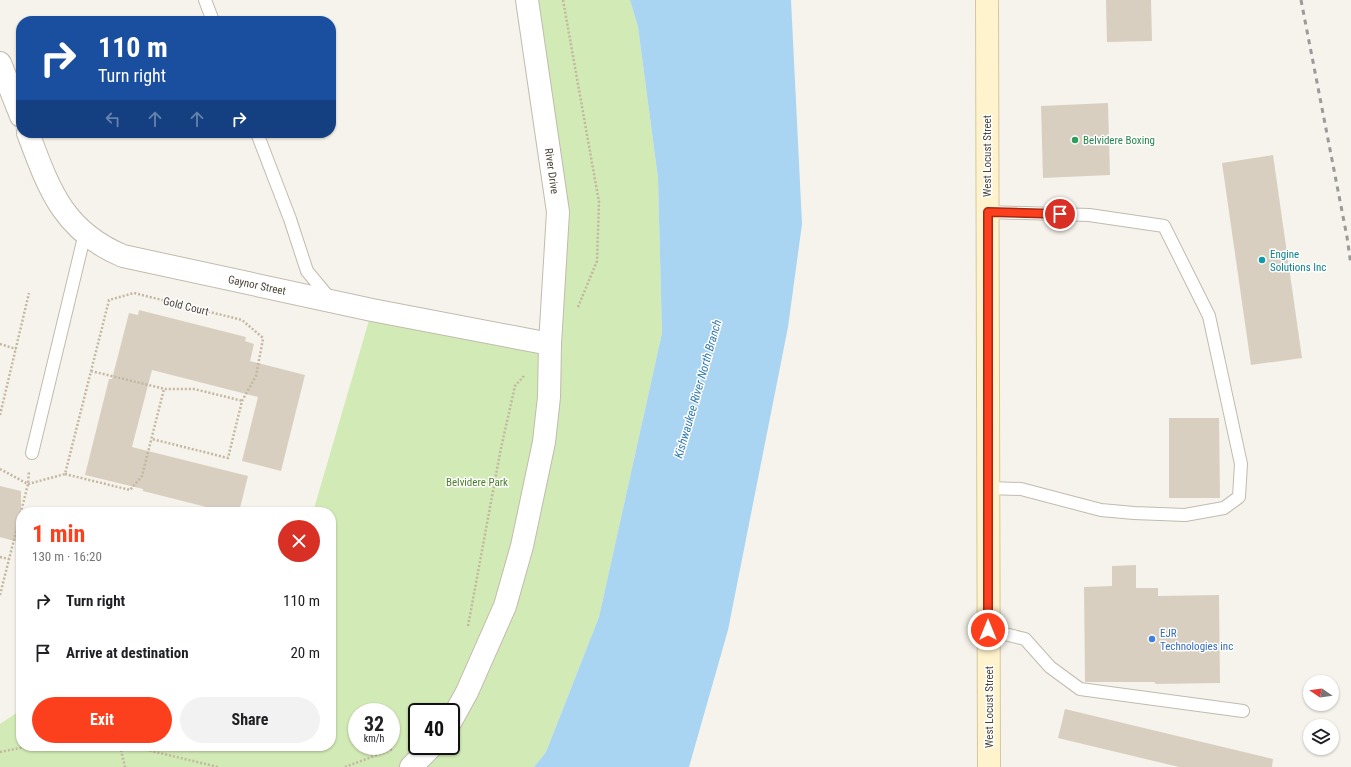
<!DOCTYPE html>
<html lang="en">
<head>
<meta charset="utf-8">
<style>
	:root { --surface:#fff; --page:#f2f2f2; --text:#202124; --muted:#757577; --accent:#fc3f1d }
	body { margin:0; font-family:"Roboto Condensed",sans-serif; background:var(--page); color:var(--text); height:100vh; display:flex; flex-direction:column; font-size:15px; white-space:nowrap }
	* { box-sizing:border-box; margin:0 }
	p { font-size:13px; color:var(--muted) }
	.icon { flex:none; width:22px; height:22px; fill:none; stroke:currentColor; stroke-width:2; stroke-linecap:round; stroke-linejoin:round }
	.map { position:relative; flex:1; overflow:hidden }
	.panel { position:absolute; left:16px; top:507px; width:320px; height:244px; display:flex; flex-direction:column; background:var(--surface); border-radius:16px; box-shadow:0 1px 3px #0004 }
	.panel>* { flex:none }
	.top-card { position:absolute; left:16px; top:16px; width:320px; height:122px; border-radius:16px; box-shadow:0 1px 3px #0004; background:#1a4fa0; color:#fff; overflow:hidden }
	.needle { width:26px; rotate:283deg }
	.controls { position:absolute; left:1303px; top:675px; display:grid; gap:8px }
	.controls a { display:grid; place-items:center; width:36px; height:36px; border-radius:50%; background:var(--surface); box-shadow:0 1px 3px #0004; font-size:20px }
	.speed { position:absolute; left:348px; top:703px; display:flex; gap:8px; font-size:20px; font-weight:700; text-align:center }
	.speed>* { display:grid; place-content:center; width:52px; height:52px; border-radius:50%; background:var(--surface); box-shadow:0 1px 3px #0004; line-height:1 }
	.speed small { font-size:10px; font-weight:400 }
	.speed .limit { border:2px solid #111; border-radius:6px; background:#fff; color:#111 }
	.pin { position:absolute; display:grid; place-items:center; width:34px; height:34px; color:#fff; margin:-17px; border:2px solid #fff; border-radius:50%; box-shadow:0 1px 4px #0007 }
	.me { position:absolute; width:44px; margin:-22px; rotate:0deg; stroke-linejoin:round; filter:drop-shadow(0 0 3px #0008) }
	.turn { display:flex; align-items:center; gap:14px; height:84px; padding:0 16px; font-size:18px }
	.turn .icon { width:52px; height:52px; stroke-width:2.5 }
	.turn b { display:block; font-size:28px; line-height:34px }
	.lanes { display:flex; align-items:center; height:38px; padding:0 16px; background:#0003; justify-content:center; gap:20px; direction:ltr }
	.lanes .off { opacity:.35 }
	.round { display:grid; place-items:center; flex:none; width:42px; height:42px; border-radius:21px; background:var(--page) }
	.head { display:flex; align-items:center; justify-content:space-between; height:68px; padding:0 16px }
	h1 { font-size:24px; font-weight:700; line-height:30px; color:var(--accent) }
	.cta { display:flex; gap:8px; margin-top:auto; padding:8px 16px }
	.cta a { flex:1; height:46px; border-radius:24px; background:var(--accent); color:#fff; font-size:16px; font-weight:700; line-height:46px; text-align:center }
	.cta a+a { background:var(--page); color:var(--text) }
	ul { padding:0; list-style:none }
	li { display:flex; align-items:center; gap:12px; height:52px; padding:0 16px }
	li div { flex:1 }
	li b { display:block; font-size:15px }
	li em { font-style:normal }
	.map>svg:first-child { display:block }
	.green { fill:#d2eab5; fill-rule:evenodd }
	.water { fill:#a9d4f2 }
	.building { fill:#d8cfc1 }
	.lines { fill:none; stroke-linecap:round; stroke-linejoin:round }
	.lane-casing { stroke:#c2bbae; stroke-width:14 }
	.street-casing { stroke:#c2bbae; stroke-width:24 }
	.secondary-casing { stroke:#d6c79b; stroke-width:24 }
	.path { stroke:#c4b79f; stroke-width:2.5; stroke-dasharray:2 2; stroke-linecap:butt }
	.lane { stroke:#fff; stroke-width:12 }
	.street { stroke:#fff; stroke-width:22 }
	.secondary { stroke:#fff3cd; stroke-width:22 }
	.rail { stroke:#9a9a9a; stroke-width:3; stroke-dasharray:5 5; stroke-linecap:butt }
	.route-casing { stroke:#a42913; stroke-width:10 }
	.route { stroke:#fc3f1d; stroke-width:7 }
	.leisure-dot { fill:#2e9e5b; stroke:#fff; stroke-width:1.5 }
	.culture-dot { fill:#0f9aa8; stroke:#fff; stroke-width:1.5 }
	.shop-dot { fill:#3f7fe0; stroke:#fff; stroke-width:1.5 }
	.labels { text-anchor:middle; stroke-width:3; stroke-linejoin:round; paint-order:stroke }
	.leisure-label { font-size:11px; fill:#27864d; stroke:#fff; text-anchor:start }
	.street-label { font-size:11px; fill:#4b4439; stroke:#fff }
	.culture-label { font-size:11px; fill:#0d838f; stroke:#fff; text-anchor:start }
	.park-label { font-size:11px; fill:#4a7f2a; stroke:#fff }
	.shop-label { font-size:11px; fill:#366cbe; stroke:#fff; text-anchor:start }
	.water-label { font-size:12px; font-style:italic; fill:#2e7ab2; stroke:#fff }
</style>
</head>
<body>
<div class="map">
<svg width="1351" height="767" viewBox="0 0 1351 767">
	<rect width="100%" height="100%" fill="#f6f3ec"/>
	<path class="green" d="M527,0H630L638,27L658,178L662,333L599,617L546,752L534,767H0V724L21,710V746H331V512H313L372,310L550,344L558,212ZM357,712H391V746H357ZM417,712H451V746H417Z"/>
	<polygon class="water" points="630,0 791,0 802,224 788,327 728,630 689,767 534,767 546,752 599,617 662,333 658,178 638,27"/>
	<g class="building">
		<polygon points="1106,0 1151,0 1152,41 1107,42"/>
		<polygon points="1108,103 1110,175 1043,178 1041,106"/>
		<polygon points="1273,155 1302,358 1251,365 1222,163"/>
		<polygon points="139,310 246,337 245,341 254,344 250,361 305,375 281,471 242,461 258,397 152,370 132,447 248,476 239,512 226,512 143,491 143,489 85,475 109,379 112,379 129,313 138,315"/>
		<polygon points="1169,418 1219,418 1220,498 1169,498"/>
		<polygon points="0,486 21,491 21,543 0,537"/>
		<polygon points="1136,565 1136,588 1158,588 1158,596 1219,595 1220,683 1156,684 1154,682 1085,682 1084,587 1112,586 1112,566"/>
		<polygon points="1065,709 1273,759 1272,767 1179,767 1058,738"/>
	</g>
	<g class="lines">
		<defs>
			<g id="lane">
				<polyline points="205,0 213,21"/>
				<polyline points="257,133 290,219 307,271 331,300"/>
				<polyline points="988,212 1089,215 1164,226 1209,316 1241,464 1239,497 1224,508 1185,515 1134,513 1101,510 1021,489 988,488"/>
				<polyline points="32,453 85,233"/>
				<polyline points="988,630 1025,639 1050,667 1080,689 1243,711"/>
			</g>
			<g id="street">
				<polyline points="0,63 21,116"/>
				<path d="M28,133C49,189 63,231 123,256L372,310L550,344"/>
				<polyline points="451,721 467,692 505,606 522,546 544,442 549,397 550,344 558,212 527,0"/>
				<polyline points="411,767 432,746"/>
			</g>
			<polyline id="secondary" points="987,0 989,767"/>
		</defs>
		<use href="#lane" class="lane-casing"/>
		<use href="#street" class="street-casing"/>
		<use href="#secondary" class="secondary-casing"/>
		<g class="path">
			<polyline points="563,0 599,202 597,261 578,307"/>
			<polyline points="0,344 16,349"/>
			<polyline points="91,371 165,389 194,389 243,401"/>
			<polyline points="0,415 29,293"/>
			<polyline points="0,469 28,484"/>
			<polyline points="65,474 130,490 142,476 164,389"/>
			<polyline points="28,484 65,474 109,300 134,293 242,320 262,337 263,339 256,376 242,401 228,458 152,439"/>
			<polyline points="0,557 9,559"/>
			<polyline points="0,595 28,484 29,471"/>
			<polyline points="468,626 501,448 515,386 524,376"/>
			<polyline points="120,746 125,767"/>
			<polyline points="122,746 139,748 218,767"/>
			<polyline points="0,752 29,746"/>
			<polyline points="345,767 393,749"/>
		</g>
		<use href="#lane" class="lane"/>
		<use href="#street" class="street"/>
		<use href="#secondary" class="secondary"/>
		<polyline class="rail" points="1301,0 1347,237 1351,265"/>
	</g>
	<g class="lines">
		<defs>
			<polyline id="route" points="988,630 988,212 1060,214"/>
		</defs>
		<use href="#route" class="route-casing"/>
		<use href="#route" class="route"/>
	</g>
	<circle class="leisure-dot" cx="1075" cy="140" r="4"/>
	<circle class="culture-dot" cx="1262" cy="260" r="4"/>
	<circle class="shop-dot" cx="1152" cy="639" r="4"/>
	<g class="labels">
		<g class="leisure-label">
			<text x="1083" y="144">Belvidere Boxing</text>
		</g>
		<g class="street-label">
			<text transform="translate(987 156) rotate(-90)" y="4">West Locust Street</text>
			<text transform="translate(552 171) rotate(82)" y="4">River Drive</text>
			<text transform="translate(257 285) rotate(12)" y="4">Gaynor Street</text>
			<text transform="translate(186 306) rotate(14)" y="4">Gold Court</text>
			<text transform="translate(989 707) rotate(-90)" y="4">West Locust Street</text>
		</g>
		<g class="culture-label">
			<text x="1270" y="258">Engine<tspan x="1270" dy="13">Solutions Inc</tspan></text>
		</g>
		<g class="park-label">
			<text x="477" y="486">Belvidere Park</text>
		</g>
		<g class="shop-label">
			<text x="1160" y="637">EJR<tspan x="1160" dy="13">Technologies inc</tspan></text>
		</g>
		<g class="water-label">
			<text transform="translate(698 389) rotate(-74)" y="4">Kishwaukee River North Branch</text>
		</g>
	</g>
</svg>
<div class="controls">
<a><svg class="needle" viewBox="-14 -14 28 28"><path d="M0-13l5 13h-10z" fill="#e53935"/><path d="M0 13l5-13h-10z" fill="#757577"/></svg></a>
<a><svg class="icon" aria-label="layers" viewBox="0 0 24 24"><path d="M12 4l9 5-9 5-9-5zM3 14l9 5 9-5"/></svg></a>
</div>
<div class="speed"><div>32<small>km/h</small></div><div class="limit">40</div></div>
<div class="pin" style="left:1060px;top:214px;background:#d93025"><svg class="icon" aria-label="arrive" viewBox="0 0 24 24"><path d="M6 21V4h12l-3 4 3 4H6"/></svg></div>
<svg class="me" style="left:988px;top:630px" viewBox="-20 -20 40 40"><circle r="17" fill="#fc3f1d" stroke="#fff" stroke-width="3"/><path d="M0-11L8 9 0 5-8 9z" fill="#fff"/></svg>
<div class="top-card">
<div class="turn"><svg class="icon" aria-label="right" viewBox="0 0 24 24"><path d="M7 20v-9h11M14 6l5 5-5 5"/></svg><div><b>110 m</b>Turn right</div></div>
<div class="lanes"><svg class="icon off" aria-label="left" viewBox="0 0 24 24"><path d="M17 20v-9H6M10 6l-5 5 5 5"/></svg><svg class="icon off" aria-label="ahead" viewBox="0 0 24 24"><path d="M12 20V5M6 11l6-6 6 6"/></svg><svg class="icon off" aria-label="ahead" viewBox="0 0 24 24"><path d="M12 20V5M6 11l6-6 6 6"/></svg><svg class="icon" aria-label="right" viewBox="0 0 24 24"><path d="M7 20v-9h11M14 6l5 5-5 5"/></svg></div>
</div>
<section class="panel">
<div class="head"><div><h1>1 min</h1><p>130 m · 16:20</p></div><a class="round" style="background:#d93025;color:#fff"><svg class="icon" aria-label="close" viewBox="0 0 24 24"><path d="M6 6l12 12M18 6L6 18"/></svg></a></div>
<ul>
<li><svg class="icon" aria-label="right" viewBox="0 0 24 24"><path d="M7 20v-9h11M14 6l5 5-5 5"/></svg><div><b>Turn right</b></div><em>110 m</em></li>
<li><svg class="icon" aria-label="arrive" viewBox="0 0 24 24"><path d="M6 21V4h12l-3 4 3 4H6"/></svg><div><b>Arrive at destination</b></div><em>20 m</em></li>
</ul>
<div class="cta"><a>Exit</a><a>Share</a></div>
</section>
</div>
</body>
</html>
